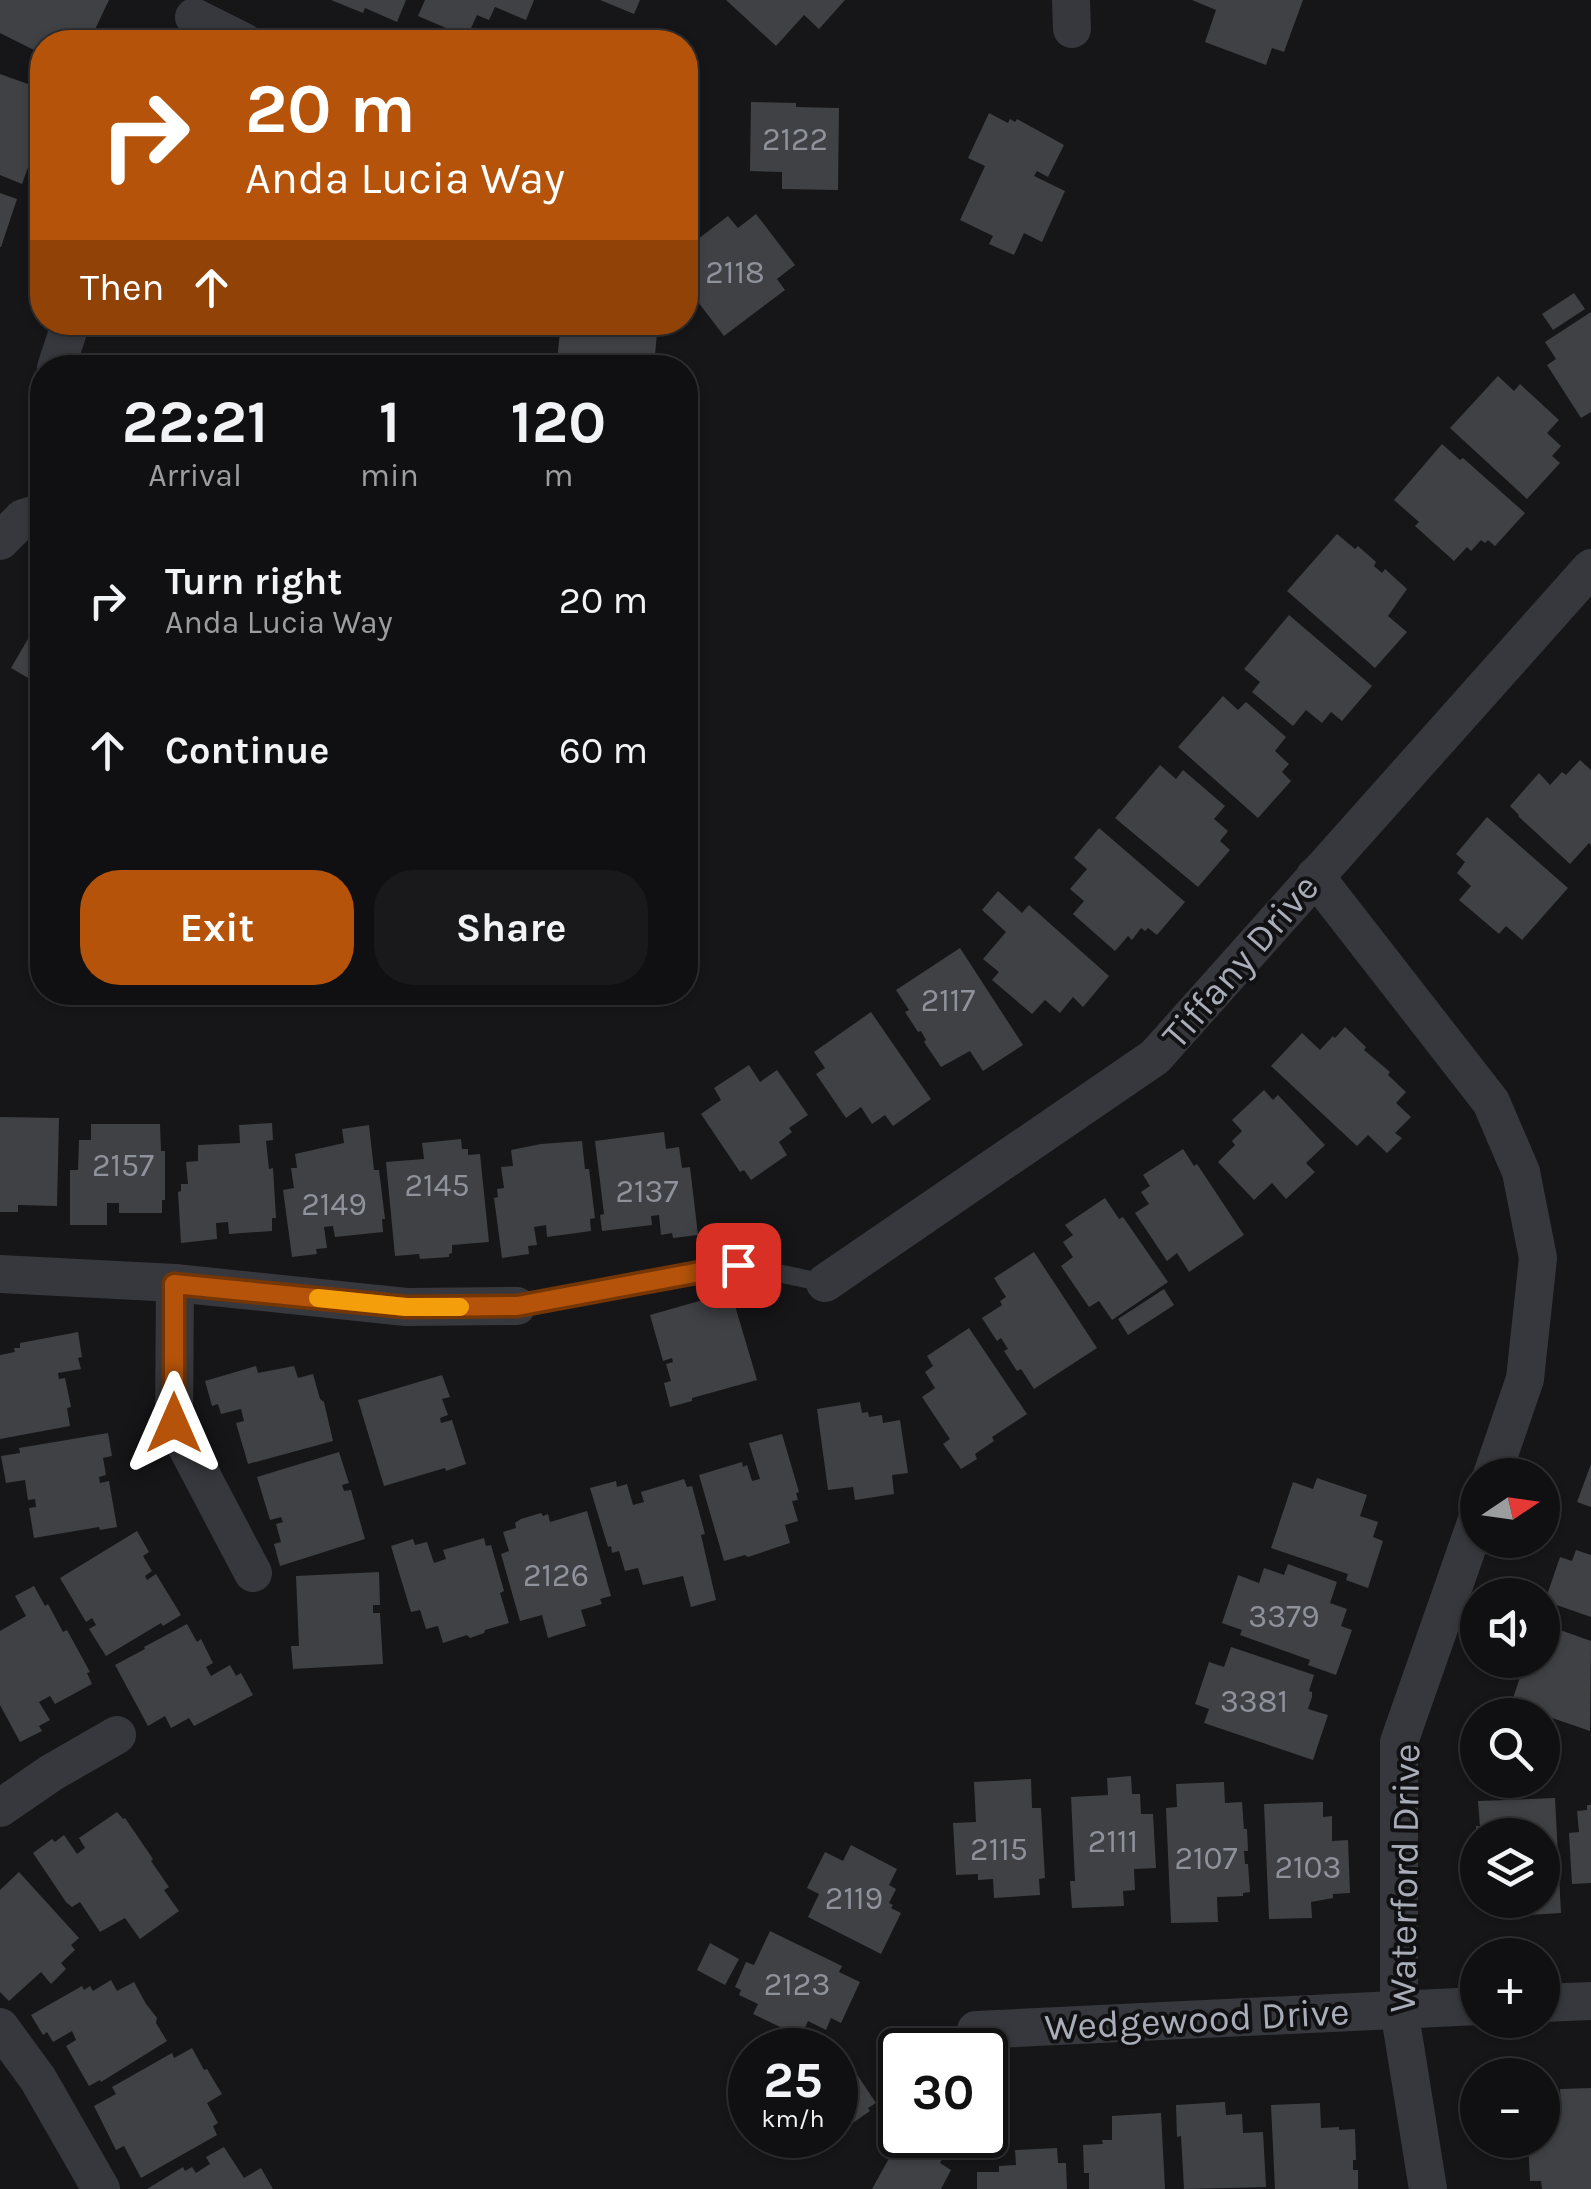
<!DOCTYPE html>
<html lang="en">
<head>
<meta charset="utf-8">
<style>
	:root { --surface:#101012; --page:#19191b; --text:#f1f3f6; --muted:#9c9d9f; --line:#303032; --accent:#b45309 }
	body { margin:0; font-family:Karla,sans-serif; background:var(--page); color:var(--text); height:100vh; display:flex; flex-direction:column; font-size:38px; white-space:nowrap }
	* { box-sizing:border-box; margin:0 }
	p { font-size:32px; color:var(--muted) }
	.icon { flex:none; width:55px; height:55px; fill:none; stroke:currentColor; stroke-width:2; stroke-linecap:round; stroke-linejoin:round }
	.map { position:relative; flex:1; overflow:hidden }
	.sheet { position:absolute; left:30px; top:355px; width:668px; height:650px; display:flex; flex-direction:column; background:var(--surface); border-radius:40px; box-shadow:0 2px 8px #0004,0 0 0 2px var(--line) }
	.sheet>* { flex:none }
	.guide { position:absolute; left:30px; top:30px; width:668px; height:305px; border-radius:40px; box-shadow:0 2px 8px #0004,0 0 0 2px var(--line); background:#b45309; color:#fff; overflow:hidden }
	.needle { width:65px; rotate:77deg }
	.fabs { position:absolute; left:1460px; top:1458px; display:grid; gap:20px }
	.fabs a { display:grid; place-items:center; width:100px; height:100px; border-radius:50%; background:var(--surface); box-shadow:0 2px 8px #0004,0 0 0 2px var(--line); font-size:50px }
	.speed { position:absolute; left:728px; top:2028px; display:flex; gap:20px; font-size:50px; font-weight:700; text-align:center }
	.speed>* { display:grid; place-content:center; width:130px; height:130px; border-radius:50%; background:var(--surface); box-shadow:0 2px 8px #0004,0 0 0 2px var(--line); line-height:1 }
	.speed small { font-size:25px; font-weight:400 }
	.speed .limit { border:5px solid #111; border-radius:15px; background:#fff; color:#111 }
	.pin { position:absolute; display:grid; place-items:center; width:85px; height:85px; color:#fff; margin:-42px; border-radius:20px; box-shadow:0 5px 15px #0006 }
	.me { position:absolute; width:110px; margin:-55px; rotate:0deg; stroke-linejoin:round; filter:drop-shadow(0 0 8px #0008) }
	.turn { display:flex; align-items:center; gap:35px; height:210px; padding:0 50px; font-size:45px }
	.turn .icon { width:130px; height:130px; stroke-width:2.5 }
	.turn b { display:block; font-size:70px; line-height:85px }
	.then { display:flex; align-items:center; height:95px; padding:0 50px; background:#0003; gap:20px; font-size:38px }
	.eta { display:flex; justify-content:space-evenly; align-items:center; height:170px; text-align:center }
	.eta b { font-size:60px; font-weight:700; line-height:70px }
	.action { display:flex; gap:20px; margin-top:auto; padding:20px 50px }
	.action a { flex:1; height:115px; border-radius:40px; background:var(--accent); color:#fff; font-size:40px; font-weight:700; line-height:115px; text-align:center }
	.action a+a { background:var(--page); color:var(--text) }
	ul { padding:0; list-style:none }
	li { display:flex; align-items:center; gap:30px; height:150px; padding:0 50px }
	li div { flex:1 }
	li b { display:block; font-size:38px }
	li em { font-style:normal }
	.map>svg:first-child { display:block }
	.building { fill:#404145 }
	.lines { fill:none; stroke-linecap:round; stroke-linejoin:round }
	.service { stroke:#37383d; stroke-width:18 }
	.minor { stroke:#37383d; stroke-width:38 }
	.route-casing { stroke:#753606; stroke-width:25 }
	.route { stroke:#b45309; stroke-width:18 }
	.slow { stroke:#f59e0b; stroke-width:18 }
	.labels { text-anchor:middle; stroke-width:8; stroke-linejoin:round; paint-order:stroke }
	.number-label { font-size:32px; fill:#8e929b }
	.street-label { font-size:38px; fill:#a8adb8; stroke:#111113 }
</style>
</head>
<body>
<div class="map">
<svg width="1591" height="2189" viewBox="0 0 1591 2189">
	<rect width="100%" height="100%" fill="#161618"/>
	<g class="building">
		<polygon points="0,0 109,0 89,42 42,42 42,54 0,33"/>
		<polygon points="331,0 406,0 397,22 365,8 363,13"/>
		<polygon points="425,0 534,0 526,20 495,7 489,20 477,15 467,37 418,16"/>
		<polygon points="600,0 640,0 634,14"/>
		<polygon points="726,0 845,0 819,29 804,15 776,46"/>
		<polygon points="1192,0 1303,0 1284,52 1272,48 1266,65 1205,42 1216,10"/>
		<polygon points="0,74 42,89 34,112 42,115 42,129 22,184 0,175"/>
		<polygon points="751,102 796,103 796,107 839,108 838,190 782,189 782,172 750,171"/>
		<polygon points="989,113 1008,123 1010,119 1015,122 1017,119 1064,145 1048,177 1037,171 1034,176 1065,191 1042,242 1024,233 1014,255 989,244 993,236 960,220 985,166 968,158"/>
		<polygon points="0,193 17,199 1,247 0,247"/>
		<polygon points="756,214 795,265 777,279 785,290 724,336 685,285 685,249 728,216 738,228"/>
		<polygon points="1574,293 1585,309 1553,330 1542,314"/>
		<polygon points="1591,312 1591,412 1581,418 1547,365 1556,359 1545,342"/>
		<polygon points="561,322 658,322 654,366 615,362 615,366 557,361"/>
		<polygon points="1498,376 1514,391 1520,384 1559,420 1547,433 1561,446 1552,456 1560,463 1527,499 1450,428"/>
		<polygon points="1442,444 1460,460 1463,458 1525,513 1495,546 1488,540 1485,543 1481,540 1471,551 1467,547 1454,561 1415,526 1419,522 1394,500"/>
		<polygon points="1337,534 1355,549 1358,546 1376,562 1374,566 1382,573 1385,569 1407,589 1388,616 1407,632 1375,668 1287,591"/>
		<polygon points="42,615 42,686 11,668"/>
		<polygon points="1289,615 1372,686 1342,721 1331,712 1322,723 1306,710 1293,726 1252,692 1260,682 1244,669"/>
		<polygon points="1223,696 1238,710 1246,702 1286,737 1275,751 1289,764 1282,772 1291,781 1258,818 1178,747"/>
		<polygon points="1580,760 1591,770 1591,845 1589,843 1570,864 1518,816 1519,815 1510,806 1539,773 1550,785 1562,772 1566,775"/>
		<polygon points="1160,765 1176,779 1183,770 1225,806 1214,819 1228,831 1220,841 1230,850 1198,887 1115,818"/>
		<polygon points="1487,817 1568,888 1522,940 1506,926 1499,934 1459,900 1471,886 1457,873 1465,862 1456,854"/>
		<polygon points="1099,828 1185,902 1157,935 1148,928 1145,931 1141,928 1132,940 1128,936 1115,951 1073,914 1084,901 1070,889 1087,869 1074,858"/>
		<polygon points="998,891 1022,913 1029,905 1109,976 1083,1007 1073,997 1060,1013 1045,1000 1032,1014 992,980 999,972 983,959 1006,932 982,910"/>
		<polygon points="960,948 1023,1045 983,1071 970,1051 941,1067 924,1042 926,1040 921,1031 918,1032 905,1012 909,1010 896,990"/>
		<polygon points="871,1012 931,1099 893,1126 885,1115 872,1124 861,1107 846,1118 816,1074 825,1068 814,1052"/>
		<polygon points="1345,1027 1366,1047 1364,1050 1390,1072 1388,1075 1406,1092 1396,1103 1411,1117 1395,1133 1402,1138 1387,1153 1368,1135 1357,1146 1271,1066 1302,1033 1320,1050 1333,1036 1335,1038"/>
		<polygon points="749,1065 760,1082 777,1070 808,1115 789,1128 792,1132 779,1142 787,1155 751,1180 744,1170 740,1172 701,1114 721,1100 714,1088"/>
		<polygon points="1264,1090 1273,1100 1278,1095 1325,1145 1306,1163 1315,1172 1286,1199 1272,1183 1254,1200 1218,1162 1235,1145 1232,1141 1242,1131 1232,1120"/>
		<polygon points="0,1117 59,1118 57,1206 18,1205 18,1212 0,1212"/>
		<polygon points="272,1123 273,1140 266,1141 269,1169 273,1168 276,1218 272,1218 272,1231 229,1234 228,1222 216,1223 217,1239 181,1243 178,1192 181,1191 181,1184 188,1184 186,1162 198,1161 198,1145 240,1143 239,1125"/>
		<polygon points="91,1124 160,1124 161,1151 165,1151 165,1200 162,1200 162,1213 119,1213 119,1203 107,1203 107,1225 70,1225 70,1170 78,1170 79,1140 91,1140"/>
		<polygon points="369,1125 374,1170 379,1170 385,1219 382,1219 383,1232 335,1237 333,1226 324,1227 327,1248 316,1249 317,1254 292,1257 283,1190 294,1188 291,1168 297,1168 295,1154 344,1143 342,1129"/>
		<polygon points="664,1132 666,1149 679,1147 682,1168 690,1167 698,1235 673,1238 672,1233 661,1235 659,1215 651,1216 652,1225 602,1231 600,1215 604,1214 595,1141"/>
		<polygon points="461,1139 462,1149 468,1149 468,1155 480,1154 489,1242 452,1245 452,1253 449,1254 449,1257 420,1259 419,1254 395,1256 386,1162 424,1159 422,1143"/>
		<polygon points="582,1141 585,1169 589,1169 595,1218 590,1219 591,1231 547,1237 546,1225 534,1227 537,1245 528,1246 529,1254 502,1258 494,1198 498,1197 497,1189 504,1188 501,1167 513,1166 511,1150 541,1144"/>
		<polygon points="1183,1149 1194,1166 1197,1164 1244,1235 1189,1272 1177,1253 1167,1261 1135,1213 1149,1204 1141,1192 1150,1186 1143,1175"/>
		<polygon points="1105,1198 1119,1219 1123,1217 1168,1282 1112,1320 1099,1301 1089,1307 1061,1266 1073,1257 1063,1242 1073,1235 1065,1225"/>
		<polygon points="1034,1252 1097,1348 1034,1389 1021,1369 1017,1371 1004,1351 1008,1349 1001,1338 997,1341 982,1318 1002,1305 1000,1301 1006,1297 994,1278"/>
		<polygon points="1164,1289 1174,1305 1128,1335 1118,1319"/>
		<polygon points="731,1292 757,1380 692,1398 692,1401 670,1407 664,1383 671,1381 666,1364 673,1362 672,1358 663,1361 650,1315"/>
		<polygon points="969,1328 1027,1414 992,1437 994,1441 975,1454 977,1459 961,1469 943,1444 950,1439 922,1397 935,1388 925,1372 933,1366 927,1356"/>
		<polygon points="78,1332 82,1357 78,1358 81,1369 58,1373 59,1379 65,1378 71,1407 67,1408 70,1426 0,1439 0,1355 15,1352 14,1348 20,1348 20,1343"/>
		<polygon points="256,1366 258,1373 294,1366 298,1378 313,1374 320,1399 324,1402 333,1441 248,1464 236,1423 244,1421 241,1409 221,1414 218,1404 212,1406 205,1381"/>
		<polygon points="442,1375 450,1397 442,1399 448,1415 440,1418 441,1423 452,1420 466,1464 446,1471 445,1468 384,1486 358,1400"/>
		<polygon points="860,1402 862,1413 868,1412 869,1417 882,1415 883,1423 900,1420 908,1473 892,1475 894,1494 855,1500 853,1487 828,1490 817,1409"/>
		<polygon points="108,1433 112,1456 103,1458 106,1475 99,1477 100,1483 109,1481 117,1527 100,1530 99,1527 34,1538 29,1508 36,1507 35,1499 28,1500 25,1480 6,1483 1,1456 20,1453 19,1448"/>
		<polygon points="782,1434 799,1492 796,1493 798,1500 792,1501 798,1521 785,1525 790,1543 748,1557 745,1555 724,1561 699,1475 742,1462 743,1467 747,1465 752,1481 760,1479 749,1443"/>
		<polygon points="339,1452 349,1483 342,1485 344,1491 351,1490 365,1539 280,1566 274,1544 281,1542 276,1524 283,1522 281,1517 270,1520 257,1477"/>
		<polygon points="1591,1464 1591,1507 1577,1502"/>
		<polygon points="1317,1478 1367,1495 1360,1516 1378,1522 1373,1537 1383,1541 1368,1588 1346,1580 1348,1574 1271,1548 1293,1482 1313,1489"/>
		<polygon points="684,1479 687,1487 692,1486 705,1534 701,1535 716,1600 691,1607 683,1576 643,1585 638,1568 625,1571 619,1551 612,1553 611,1546 608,1547 590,1488 616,1481 617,1487 627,1484 633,1505 644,1502 641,1492"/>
		<polygon points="587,1511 611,1596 600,1599 602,1604 581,1610 586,1626 548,1638 542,1615 520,1621 501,1554 509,1551 503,1532 516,1528 515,1523 521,1519 541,1513 543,1516 548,1514 550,1522"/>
		<polygon points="137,1531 149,1552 143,1556 152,1571 145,1576 147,1580 156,1574 181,1615 163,1626 161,1623 106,1656 89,1629 96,1625 92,1618 86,1622 60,1578"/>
		<polygon points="484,1538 486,1546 491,1545 504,1591 500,1593 509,1623 485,1630 484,1633 470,1638 467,1635 443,1643 438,1626 426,1629 420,1610 411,1612 391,1546 413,1539 415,1545 427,1542 434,1563 446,1559 443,1550"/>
		<polygon points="1576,1550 1591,1555 1591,1617 1545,1601 1560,1557 1572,1561"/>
		<polygon points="1288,1564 1337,1582 1330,1603 1347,1609 1341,1626 1352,1630 1336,1675 1308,1665 1310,1660 1240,1635 1242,1630 1222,1623 1238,1575 1259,1583 1264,1568 1284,1575"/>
		<polygon points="379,1572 380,1605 373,1605 373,1613 380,1613 383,1664 293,1669 291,1646 299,1646 296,1576"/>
		<polygon points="34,1586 45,1606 48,1604 63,1632 67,1630 90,1672 87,1673 92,1684 55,1704 50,1696 39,1702 50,1720 39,1726 42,1731 20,1742 0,1705 0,1631 26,1616 15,1596"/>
		<polygon points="187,1624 197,1642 201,1639 213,1663 206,1667 211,1676 230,1665 236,1676 241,1673 253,1695 194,1726 189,1718 171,1728 165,1716 148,1726 115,1665 145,1649 144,1647"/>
		<polygon points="1560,1630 1591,1641 1590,1731 1523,1708 1524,1705 1512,1701 1526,1660 1541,1664 1546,1647 1553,1650"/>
		<polygon points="1231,1647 1314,1675 1309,1691 1312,1692 1312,1697 1308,1709 1328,1715 1313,1760 1204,1723 1209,1709 1195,1704 1209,1662 1224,1667"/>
		<polygon points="1131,1776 1132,1794 1140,1794 1141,1814 1153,1814 1156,1868 1134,1869 1135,1890 1123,1891 1124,1906 1072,1908 1070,1881 1075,1881 1071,1797 1108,1795 1107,1778"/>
		<polygon points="1031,1779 1032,1808 1041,1808 1045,1878 1039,1879 1040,1895 994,1898 993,1879 978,1880 978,1874 956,1875 953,1823 976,1822 974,1782"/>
		<polygon points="1224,1782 1225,1803 1242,1802 1244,1829 1247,1829 1248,1851 1244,1851 1245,1864 1248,1864 1250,1892 1243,1893 1243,1896 1217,1897 1218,1922 1171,1923 1166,1808 1177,1807 1176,1784"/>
		<polygon points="1555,1798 1561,1913 1513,1916 1513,1900 1542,1900 1542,1835 1476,1835 1476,1826 1480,1826 1478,1801"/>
		<polygon points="1323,1802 1323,1817 1332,1816 1332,1841 1348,1840 1350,1893 1333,1894 1333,1898 1311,1902 1312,1918 1269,1919 1264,1804"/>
		<polygon points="1587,1805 1591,1805 1591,1883 1572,1884 1569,1833 1579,1832 1577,1811 1587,1810"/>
		<polygon points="117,1812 123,1819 125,1818 153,1859 151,1861 169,1887 164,1890 179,1911 140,1939 125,1918 100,1932 80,1902 72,1907 66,1902 33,1853 52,1839 55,1842 64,1835 77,1854 85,1848 79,1838"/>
		<polygon points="851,1845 897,1869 889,1885 896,1889 889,1903 893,1905 891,1908 901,1913 881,1954 808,1917 819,1894 807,1888 825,1852 843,1861"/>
		<polygon points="19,1872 79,1938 71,1945 75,1950 61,1963 66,1969 51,1984 41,1972 9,2001 0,1992 0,1890"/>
		<polygon points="770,1931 842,1966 839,1972 860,1982 841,2023 831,2018 826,2030 808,2021 801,2037 753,2014 758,2004 739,1995 741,1990 735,1987 746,1962 754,1965"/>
		<polygon points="710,1943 739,1959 725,1985 697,1970"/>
		<polygon points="111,1980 117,1991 134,1982 146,2004 157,2018 156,2023 167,2041 101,2082 100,2080 89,2086 66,2046 76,2040 72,2031 53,2042 47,2032 43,2035 31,2015 82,1986 84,1990 90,1986 93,1991"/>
		<polygon points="192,2048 204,2070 207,2069 222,2094 207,2103 218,2123 213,2126 217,2135 141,2178 124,2146 116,2150 94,2106 116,2094 112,2087 172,2053 174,2058"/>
		<polygon points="852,2067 876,2103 868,2108 870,2111 811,2152 800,2135 835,2135 835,2068 838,2073"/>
		<polygon points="1591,2088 1591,2189 1542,2189 1541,2181 1530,2181 1528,2140 1542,2140 1542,2127 1547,2126 1547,2105 1561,2105 1560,2089"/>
		<polygon points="1225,2102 1226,2115 1242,2114 1243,2133 1263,2132 1266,2187 1184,2189 1181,2136 1177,2137 1176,2105"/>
		<polygon points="1320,2103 1321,2128 1339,2127 1339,2130 1355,2129 1356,2160 1353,2160 1353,2170 1358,2170 1358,2189 1275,2189 1271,2105"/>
		<polygon points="1161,2113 1165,2189 1089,2189 1089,2173 1084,2173 1083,2145 1103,2144 1102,2140 1112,2140 1112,2116"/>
		<polygon points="898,2135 915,2135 946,2153 940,2163 951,2170 941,2189 872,2189 892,2153 889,2151"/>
		<polygon points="224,2147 244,2178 261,2168 273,2189 147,2189 183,2167 185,2171 192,2167 196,2173 210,2164 206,2157"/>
		<polygon points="1057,2148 1058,2163 1066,2163 1067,2189 977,2189 977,2172 999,2172 999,2166 1016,2165 1015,2150"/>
	</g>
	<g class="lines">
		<polyline class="service" points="517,1306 739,1265 825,1283"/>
		<g class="minor">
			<polyline points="1071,0 1072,29"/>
			<polyline points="194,17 244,42"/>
			<polyline points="56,368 71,322"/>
			<polyline points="0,541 23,518 42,512"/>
			<polyline points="1315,876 1491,1102 1521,1172 1538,1258 1525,1379 1492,1475"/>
			<polyline points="0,1274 175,1283 406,1307 517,1306"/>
			<polyline points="175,1283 174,1423 253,1573"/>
			<polyline points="825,1283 1155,1057 1591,568"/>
			<polyline points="0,1808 51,1773 117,1735"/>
			<polyline points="1542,2003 1591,2001"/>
			<polyline points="0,2027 38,2079 101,2189"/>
			<polyline points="976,2030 1478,2006"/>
			<polyline points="1428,2189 1399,2009 1399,1742 1478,1517"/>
		</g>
	</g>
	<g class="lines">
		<defs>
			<polyline id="route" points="174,1423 174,1284 406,1307 517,1306 738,1265"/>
		</defs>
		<use href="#route" class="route-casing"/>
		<use href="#route" class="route"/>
		<polyline class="slow" points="318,1298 406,1307 460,1307"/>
	</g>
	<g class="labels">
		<g class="number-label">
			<text x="795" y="150">2122</text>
			<text x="735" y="283">2118</text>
			<text x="948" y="1011">2117</text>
			<text x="123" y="1176">2157</text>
			<text x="437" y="1196">2145</text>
			<text x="647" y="1202">2137</text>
			<text x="334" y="1215">2149</text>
			<text x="556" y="1586">2126</text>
			<text x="1284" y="1627">3379</text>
			<text x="1254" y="1712">3381</text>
			<text x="1113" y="1852">2111</text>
			<text x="999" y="1860">2115</text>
			<text x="1206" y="1869">2107</text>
			<text x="1308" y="1878">2103</text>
			<text x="854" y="1909">2119</text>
			<text x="797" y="1995">2123</text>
		</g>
		<g class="street-label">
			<text transform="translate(1240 961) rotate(-49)" y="13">Tiffany Drive</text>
			<text transform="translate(1404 1878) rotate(-89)" y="13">Waterford Drive</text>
			<text transform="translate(1197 2019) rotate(-3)" y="13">Wedgewood Drive</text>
		</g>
	</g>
</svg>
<div class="fabs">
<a><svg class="needle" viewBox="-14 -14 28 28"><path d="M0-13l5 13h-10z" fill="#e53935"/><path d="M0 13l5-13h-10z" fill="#9c9d9f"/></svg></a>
<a><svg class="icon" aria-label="sound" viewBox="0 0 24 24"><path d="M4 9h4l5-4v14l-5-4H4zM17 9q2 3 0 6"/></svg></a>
<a><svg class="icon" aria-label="search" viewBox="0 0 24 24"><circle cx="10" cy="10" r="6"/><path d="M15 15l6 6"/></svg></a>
<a><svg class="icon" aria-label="layers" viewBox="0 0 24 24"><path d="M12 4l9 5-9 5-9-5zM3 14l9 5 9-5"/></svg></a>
<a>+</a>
<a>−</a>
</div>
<div class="speed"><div>25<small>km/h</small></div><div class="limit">30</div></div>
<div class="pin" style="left:738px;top:1265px;background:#d93025"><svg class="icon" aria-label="arrive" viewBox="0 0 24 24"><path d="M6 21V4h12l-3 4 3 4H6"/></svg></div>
<svg class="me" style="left:174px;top:1423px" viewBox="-20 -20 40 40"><path d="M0-17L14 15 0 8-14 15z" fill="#b45309" stroke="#fff" stroke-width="4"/></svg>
<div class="guide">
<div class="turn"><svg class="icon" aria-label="right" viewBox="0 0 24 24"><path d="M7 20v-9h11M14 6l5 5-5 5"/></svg><div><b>20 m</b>Anda Lucia Way</div></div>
<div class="then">Then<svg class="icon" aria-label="ahead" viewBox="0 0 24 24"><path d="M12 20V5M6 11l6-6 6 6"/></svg></div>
</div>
<section class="sheet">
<div class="eta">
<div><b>22:21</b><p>Arrival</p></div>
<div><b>1</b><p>min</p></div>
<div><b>120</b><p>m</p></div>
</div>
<ul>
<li><svg class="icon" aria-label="right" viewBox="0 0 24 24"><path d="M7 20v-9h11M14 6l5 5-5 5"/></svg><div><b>Turn right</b><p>Anda Lucia Way</p></div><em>20 m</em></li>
<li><svg class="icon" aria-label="ahead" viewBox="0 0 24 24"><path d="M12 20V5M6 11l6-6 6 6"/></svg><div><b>Continue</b></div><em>60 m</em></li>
</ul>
<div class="action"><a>Exit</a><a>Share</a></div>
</section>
</div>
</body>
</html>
